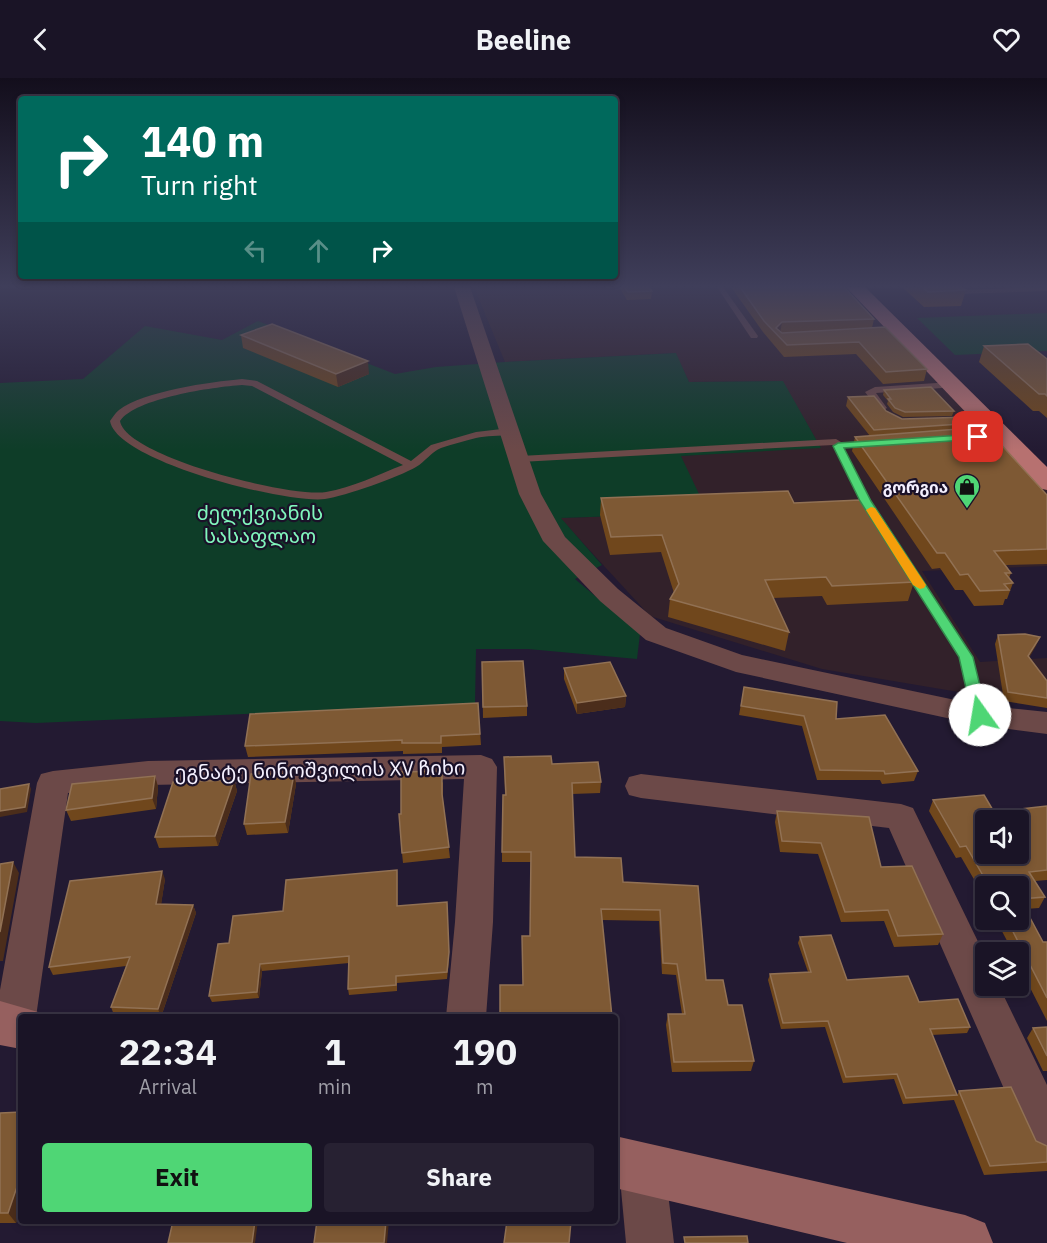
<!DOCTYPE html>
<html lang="en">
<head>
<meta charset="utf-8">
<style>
	:root { --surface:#1a1426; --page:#272132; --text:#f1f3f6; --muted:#9f9ea7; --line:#383343; --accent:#4fd675 }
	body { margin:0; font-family:"IBM Plex Sans","Noto Sans Georgian",sans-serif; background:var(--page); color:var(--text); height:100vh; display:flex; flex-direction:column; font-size:22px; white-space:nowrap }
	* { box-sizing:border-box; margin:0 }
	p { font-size:20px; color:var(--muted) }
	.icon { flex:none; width:33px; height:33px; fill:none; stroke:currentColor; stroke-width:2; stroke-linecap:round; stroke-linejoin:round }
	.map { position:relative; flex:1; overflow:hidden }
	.panel { position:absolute; left:18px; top:936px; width:600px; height:210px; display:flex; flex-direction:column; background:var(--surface); border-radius:6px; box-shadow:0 3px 9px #0003,0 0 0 2px var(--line) }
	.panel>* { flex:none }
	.top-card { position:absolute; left:18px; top:18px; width:600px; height:183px; border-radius:6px; box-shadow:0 3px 9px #0003,0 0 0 2px var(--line); background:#00695c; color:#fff; overflow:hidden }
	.fabs { position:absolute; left:975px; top:732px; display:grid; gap:12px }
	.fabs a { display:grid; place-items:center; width:54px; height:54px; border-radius:6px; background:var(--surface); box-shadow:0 3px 9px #0003,0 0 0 2px var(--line); font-size:30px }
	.pin { position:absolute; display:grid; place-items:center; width:51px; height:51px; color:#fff; margin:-26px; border-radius:12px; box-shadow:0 3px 9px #0006 }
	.me { position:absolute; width:66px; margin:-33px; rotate:347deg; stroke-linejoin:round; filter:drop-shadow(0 0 4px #0008) }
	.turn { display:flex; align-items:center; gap:21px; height:126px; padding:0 24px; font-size:27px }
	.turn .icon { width:78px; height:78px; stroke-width:2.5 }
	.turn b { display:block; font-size:42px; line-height:51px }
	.lanes { display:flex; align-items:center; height:57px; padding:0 24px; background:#0003; justify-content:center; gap:30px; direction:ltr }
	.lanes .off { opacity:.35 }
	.eta { display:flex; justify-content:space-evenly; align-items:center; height:102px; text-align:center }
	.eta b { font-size:36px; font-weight:800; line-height:42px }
	.button { display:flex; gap:12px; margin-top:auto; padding:12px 24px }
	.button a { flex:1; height:69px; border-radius:6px; background:var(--accent); color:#111; font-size:24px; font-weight:800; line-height:69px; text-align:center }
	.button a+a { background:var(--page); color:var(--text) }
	header { display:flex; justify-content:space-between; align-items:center; height:78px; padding:0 24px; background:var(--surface); font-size:27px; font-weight:800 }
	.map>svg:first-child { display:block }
	.industrial { fill:#32212a }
	.green { fill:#0e3d28 }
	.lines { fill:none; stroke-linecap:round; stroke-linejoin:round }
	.service { fill:#6c4948; fill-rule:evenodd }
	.minor { fill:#6c4948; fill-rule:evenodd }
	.secondary { fill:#96605f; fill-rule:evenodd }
	.primary { fill:#b77170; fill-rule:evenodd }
	.wall { fill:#70471c }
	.shaded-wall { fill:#4b2d1b }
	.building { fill:#7e5934; stroke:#917154; stroke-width:1.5; fill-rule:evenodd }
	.route { fill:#4fd675; stroke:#338b4c; stroke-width:1.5 }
	.slow { fill:#f59e0b }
	.labels { text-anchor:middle; stroke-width:4.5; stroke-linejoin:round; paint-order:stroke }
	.far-poi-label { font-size:16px; font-weight:bold; fill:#f4f0fe; stroke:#1a1128; text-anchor:end }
	.park-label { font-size:20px; fill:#81f7bd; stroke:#1a1128 }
	.street-label { font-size:20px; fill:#f4f0fe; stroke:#1a1128 }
</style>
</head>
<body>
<header><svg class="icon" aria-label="back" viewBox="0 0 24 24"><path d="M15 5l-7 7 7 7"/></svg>Beeline<svg class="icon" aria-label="heart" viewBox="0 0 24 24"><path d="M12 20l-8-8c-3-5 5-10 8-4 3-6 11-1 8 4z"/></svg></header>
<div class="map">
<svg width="1047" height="1165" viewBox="0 0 1047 1165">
	<rect width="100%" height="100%" fill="#231a32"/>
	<polygon class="industrial" points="474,209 850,209 1047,409 1047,488 922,493 980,584 1047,580 1047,629 822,591 650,538 560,440 707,435 680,378 820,369 782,303 689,304 675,275 505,284"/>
	<g class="green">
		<polygon points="1047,235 1047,273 955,277 917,240"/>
		<polygon points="258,243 395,296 436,289 505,284 676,275 689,304 783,303 821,370 681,378 708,435 561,440 602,487 575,501 640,556 637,581 528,571 476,571 475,626 36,645 0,643 0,305 83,301 145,248 222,262"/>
	</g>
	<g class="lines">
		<g class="service">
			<polygon points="717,209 723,209 758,258 757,260 751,260"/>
			<polygon points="947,209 954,209 958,212 1047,209 1047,213 956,216"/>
			<path d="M242,301L257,303L411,383L431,367L476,354L511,350L516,353C506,360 488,357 476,360C465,363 452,366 441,370C431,374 425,384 416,389C399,399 345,418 325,421C288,426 117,384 110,343C113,339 115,335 119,332C144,313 210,304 242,301ZM242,307L252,308L403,387C379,396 352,410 326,414C292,420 126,379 120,343C136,320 213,309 242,307Z"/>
			<polygon points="952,304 957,307 955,309 876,315 887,330 882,333 879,332 865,314 875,309"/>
			<polygon points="836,361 841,364 871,423 973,579 986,637 984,640 979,642 972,637 959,579 861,423 833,367 520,384 515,381 520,378"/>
		</g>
		<g class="minor">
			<polygon points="454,209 470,209 541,416 565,459 618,511 666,550 742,577 979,627 1047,634 1047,656 979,647 736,594 646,562 600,523 543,463 519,416"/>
			<polygon points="481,677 492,681 497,689 493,844 486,939 446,939 455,844 464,701 148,707 68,715 36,939 21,939 21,964 14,967 0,962 0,912 37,705 41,696 53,693 148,683"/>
			<polygon points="641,696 901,726 913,730 986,880 986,908 999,908 1047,1007 1047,1078 1031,1072 889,750 641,720 629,717 625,708 629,699"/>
			<polygon points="642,1067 658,1074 665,1090 674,1165 626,1165 619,1090 626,1074"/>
		</g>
		<g class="secondary">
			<polygon points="0,923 38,934 40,939 21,939 21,971 0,967"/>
			<polygon points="615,1058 965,1137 985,1145 993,1165 847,1165 615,1110"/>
		</g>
		<polygon class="primary" points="846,209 865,209 1047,389 1047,412 1038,410"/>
	</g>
	<g class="wall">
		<polygon points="619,209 649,209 652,213 651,221 627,222"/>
		<polygon points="731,209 844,209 874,241 872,250 927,291 924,303 883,306 856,276 784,279 763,254"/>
		<polygon points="902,209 961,209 966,212 961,228 924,229"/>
		<polygon points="241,257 369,296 338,309 243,270"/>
		<polygon points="984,268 1047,281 1047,340 1039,333 1033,333 979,284"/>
		<polygon points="884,312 954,333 952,338 903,339 893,334 887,326 888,323 883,317"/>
		<polygon points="848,319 886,333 902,341 974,345 973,350 1047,417 1047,486 1006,487 1011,495 1009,500 1013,505 1007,521 1005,521 1003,527 974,528 963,512 955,512 940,490 932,491 852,373 855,359 870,358 846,328"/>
		<polygon points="601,420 794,425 914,504 908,523 827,527 822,518 773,520 789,554 785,573 668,539 670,521 674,515 661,474 610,477 600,437"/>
		<polygon points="998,557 1040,559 1029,579 1047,603 1047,630 1004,623 995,566"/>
		<polygon points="482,584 527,628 527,638 483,640"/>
		<polygon points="564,590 626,618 625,629 577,636 564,601"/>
		<polygon points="744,609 836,641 918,693 914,703 882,706 880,702 817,702 802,648 739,637"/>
		<polygon points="478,625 481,667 442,669 442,675 403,676 403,673 248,679 245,668"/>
		<polygon points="504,679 552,686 601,704 600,715 572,716 575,779 623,804 698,808 706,902 728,927 754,983 751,993 672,994 666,947 668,936 682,936 676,897 662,896 659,843 602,842 523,907 530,858 531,784 502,784 502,774 505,717"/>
		<polygon points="294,696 296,706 288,755 247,757 244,746"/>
		<polygon points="155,698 158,709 156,731 71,743 66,732"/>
		<polygon points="234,702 237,713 218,768 159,770 155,759"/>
		<polygon points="443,704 443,722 450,780 403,785 402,775 401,736"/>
		<polygon points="933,722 994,734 1047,728 1047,802 1035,803 1045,819 1039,830 1025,831 1043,864 1047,864 1047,943 1018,886 1018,874 1013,874 996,842 1018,842 1018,808 986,808 986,822 961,779 956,780 929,733"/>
		<polygon points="777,733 881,789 943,856 938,867 894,869 884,843 841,844 818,776 780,774 775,744"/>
		<polygon points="397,792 398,828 449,881 447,901 397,905 397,913 349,917 348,911 349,885 262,893 259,920 212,924 209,918 229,865 283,833"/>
		<polygon points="165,801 161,826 193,827 196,835 161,939 114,937 111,929 126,888 53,897 49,889"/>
		<polygon points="800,859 847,902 919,924 970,949 967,955 932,957 957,1017 959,1013 1036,1063 1047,1068 1047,1093 984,1097 954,1022 903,1026 894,1001 843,1005 825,949 781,951 768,902 770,896 808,894 798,865"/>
		<polygon points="1047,949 1047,993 1043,993 1027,960 1033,950"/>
		<polygon points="21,1034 21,1130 16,1145 0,1145 0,1035"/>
	</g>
	<g class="shaded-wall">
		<polygon points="782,244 780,256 776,250"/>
		<polygon points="368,283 369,296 338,309 336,296"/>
		<polygon points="1040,559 1036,568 1025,587 1028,578"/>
		<polygon points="626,618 625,629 577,636 577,625"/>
		<polygon points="294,696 296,706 288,755 285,744"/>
		<polygon points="155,698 158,709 156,731 152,720"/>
		<polygon points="234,702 237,713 218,768 215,758"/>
		<polygon points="29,706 31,711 27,734 0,739 0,733"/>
		<polygon points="13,784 19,795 3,883 0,883 0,854"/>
		<polygon points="397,792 398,799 398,835 397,828"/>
		<polygon points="162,793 165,801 160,834 156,826"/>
		<polygon points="447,824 449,881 447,901"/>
		<polygon points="193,827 196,835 161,939 158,931"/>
		<polygon points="260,886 262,893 259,920 257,914"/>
		<polygon points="19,1103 21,1106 21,1130 16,1145 8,1135"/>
		<polygon points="255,1143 258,1143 255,1165 252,1165"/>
		<polygon points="386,1143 389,1143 387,1165 384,1165"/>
	</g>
	<g class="building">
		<polygon points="624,209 649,209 652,213 628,214"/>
		<polygon points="740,209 844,209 874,241 782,244 776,250 782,255 885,249 927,291 886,294 859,264 787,267 764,243"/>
		<polygon points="922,209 961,209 966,212 928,214"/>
		<polygon points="272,246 368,283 336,296 241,257"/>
		<polygon points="1028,266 1047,281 1047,318 1045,316 1039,316 984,268"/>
		<polygon points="931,309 954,333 905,334 895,330 888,321 891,321 884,312"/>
		<polygon points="874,318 886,333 902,341 968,339 974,345 874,352 848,319"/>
		<polygon points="985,349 1047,417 1047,471 994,473 1011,495 1005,495 1013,505 1004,506 1009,512 980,513 968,496 960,497 945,475 937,475 855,359"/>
		<polygon points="788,413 794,425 860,422 914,504 832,508 826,499 765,502 789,554 670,521 679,506 662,457 611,459 601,420"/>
		<polygon points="1025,556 1040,559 1028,578 1047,603 1047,620 1008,614 998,557"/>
		<polygon points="523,583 527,628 483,629 482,584"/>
		<polygon points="610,584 626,618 577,625 564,590"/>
		<polygon points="744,609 837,624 836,641 885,637 918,693 885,696 884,693 820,692 804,638 741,628"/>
		<polygon points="478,625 480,656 441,658 441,665 402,665 402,662 245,668 250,636"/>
		<polygon points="551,678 552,686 598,684 601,704 572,705 575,779 621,780 623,804 698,808 706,902 723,902 728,927 742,927 754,983 674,984 668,936 685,936 677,886 663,885 660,832 601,831 612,939 500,939 500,907 523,907 522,858 530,858 531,774 502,774 503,717 506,717 504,679"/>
		<polygon points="442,693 442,716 449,769 402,775 399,736 401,736 401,694"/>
		<polygon points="251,696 294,696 285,744 244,746"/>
		<polygon points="155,698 152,720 66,732 72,706"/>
		<polygon points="234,702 215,758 155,759 173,704"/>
		<polygon points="29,706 25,729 0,733 0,711"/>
		<path d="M984,717L994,734L1047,728V792L1029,794L1045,819L1020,821L1043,864H1047V920L1007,842H1018V808H989L966,768L960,769L933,722ZM986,742H1018V776H986Z"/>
		<polygon points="777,733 869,739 881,789 912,788 943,856 898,858 888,832 845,834 821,765 782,763"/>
		<polygon points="13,784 0,854 0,786"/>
		<polygon points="397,792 397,828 447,824 449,874 447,894 396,898 396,907 348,911 349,878 260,886 257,914 209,918 218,866 229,865 233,838 283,833 286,802"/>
		<polygon points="162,793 156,826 193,827 158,931 111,929 130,879 49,889 70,803"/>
		<polygon points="831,857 847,902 908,898 919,924 958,921 970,949 930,951 957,1017 906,1020 897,996 846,999 828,943 783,945 770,896 811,894 800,859"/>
		<polygon points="1047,949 1047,978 1033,950"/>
		<polygon points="1011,1009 1036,1063 1047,1068 1047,1084 990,1088 959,1013"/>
		<polygon points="21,1034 21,1103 19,1103 8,1135 0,1135 0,1035"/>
		<polygon points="173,1143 255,1143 252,1165 168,1165"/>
		<polygon points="317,1143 386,1143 384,1165 314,1165"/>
		<polygon points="507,1143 571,1143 569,1165 504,1165"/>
		<polygon points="747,1158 748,1165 685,1165 684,1159"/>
	</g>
	<linearGradient id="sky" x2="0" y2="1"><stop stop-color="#130e1c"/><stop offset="0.56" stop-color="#3f3e5a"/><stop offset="1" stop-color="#3f3e5a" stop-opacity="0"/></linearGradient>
	<rect width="1047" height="372" fill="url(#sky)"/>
	<polygon class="route" points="978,356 983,359 982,361 844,370 871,423 973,579 987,637 980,642 972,637 959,579 860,423 833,368 838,365"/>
	<polygon class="slow" points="871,429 875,430 926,507 924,510 920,511 913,507 866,432"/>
	<defs>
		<symbol id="shop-pin" viewBox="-11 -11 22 30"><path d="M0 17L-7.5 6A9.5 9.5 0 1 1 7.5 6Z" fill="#4fd675" stroke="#1a1128"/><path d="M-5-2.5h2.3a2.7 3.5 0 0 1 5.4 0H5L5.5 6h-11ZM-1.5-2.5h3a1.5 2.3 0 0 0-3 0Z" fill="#111"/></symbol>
	</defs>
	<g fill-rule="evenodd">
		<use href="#shop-pin" x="952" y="394" width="30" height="40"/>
	</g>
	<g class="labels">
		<g class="far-poi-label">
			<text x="948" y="415">გორგია</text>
		</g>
		<g class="park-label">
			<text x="260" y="442">ძელქვიანის<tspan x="260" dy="23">სასაფლაო</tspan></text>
		</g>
		<g class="street-label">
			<text transform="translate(320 692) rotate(-1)" y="7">ეგნატე ნინოშვილის XV ჩიხი</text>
		</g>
	</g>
</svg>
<div class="fabs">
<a><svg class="icon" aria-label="sound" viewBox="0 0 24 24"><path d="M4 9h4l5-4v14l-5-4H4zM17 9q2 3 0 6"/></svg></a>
<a><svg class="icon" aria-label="search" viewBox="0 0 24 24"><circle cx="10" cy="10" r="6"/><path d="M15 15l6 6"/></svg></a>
<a><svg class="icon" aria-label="layers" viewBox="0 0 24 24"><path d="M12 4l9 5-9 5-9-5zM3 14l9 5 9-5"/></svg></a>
</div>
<div class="pin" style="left:978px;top:359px;background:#d93025"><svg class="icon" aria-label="arrive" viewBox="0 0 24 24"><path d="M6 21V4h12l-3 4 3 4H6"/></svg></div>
<svg class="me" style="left:980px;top:637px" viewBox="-20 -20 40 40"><circle r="19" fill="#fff"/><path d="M0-13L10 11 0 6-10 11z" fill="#4fd675"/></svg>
<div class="top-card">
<div class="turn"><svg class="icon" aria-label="right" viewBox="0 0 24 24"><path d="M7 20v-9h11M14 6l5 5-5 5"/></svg><div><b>140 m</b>Turn right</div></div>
<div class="lanes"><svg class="icon off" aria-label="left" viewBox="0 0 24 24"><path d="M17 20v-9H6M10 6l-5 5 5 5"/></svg><svg class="icon off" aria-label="ahead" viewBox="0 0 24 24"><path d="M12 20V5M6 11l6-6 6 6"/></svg><svg class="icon" aria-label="right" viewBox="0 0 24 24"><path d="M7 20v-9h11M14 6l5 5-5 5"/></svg></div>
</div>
<section class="panel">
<div class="eta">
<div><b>22:34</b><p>Arrival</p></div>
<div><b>1</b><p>min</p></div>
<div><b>190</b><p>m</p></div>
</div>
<div class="button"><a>Exit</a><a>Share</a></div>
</section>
</div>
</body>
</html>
